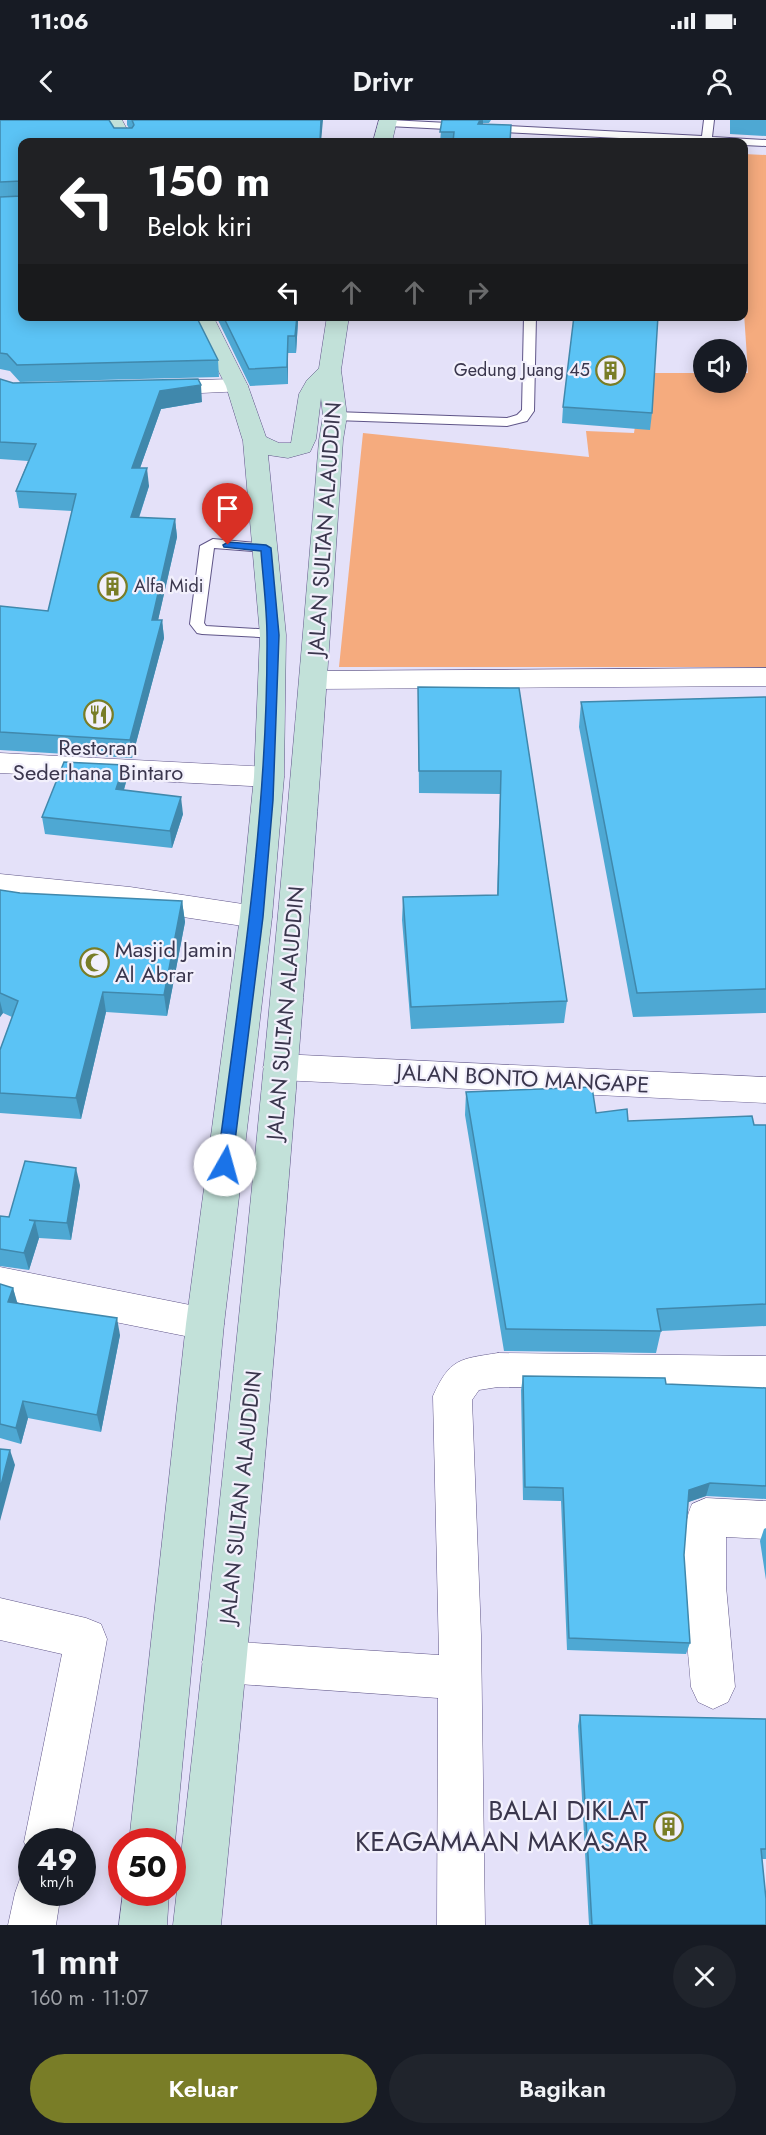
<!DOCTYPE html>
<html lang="id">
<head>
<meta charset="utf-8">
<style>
	:root { --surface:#171b24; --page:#20242c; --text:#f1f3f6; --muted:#9ea1a6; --accent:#797d27 }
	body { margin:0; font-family:Jost,sans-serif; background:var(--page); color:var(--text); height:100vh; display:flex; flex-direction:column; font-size:22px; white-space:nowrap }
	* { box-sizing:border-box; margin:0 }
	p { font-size:20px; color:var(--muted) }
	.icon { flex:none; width:33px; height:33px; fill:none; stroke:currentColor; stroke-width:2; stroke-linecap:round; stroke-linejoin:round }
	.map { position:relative; height:1805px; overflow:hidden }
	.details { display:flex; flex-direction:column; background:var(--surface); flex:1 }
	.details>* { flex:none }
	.top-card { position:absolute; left:18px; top:18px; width:730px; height:183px; border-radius:12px; box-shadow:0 3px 15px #0003; background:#202124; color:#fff; overflow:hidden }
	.fabs { position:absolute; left:693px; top:219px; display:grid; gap:12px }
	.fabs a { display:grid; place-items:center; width:54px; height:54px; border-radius:50%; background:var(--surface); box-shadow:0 3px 15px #0003; font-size:30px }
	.speed { position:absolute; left:18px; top:1708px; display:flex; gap:12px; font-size:30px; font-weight:700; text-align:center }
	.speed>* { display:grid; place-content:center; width:78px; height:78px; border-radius:50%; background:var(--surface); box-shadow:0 3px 15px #0003; line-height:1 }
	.speed small { font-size:15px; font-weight:400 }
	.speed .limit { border:9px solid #d22; background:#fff; color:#111 }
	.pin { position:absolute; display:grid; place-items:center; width:51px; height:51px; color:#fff; margin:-62px -26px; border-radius:50% 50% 50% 0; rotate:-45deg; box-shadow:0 0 6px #0007 }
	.pin .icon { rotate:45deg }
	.me { position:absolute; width:66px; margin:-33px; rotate:7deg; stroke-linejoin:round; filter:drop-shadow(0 0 4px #0008) }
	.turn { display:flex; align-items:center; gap:21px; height:126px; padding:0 30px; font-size:27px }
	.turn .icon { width:78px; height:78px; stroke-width:2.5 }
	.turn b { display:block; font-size:42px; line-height:51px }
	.lanes { display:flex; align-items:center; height:57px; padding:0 30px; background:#0003; justify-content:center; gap:30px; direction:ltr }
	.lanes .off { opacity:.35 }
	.round { display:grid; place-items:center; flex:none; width:63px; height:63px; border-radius:32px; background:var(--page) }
	.head { display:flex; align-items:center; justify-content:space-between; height:102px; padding:0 30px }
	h1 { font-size:36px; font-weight:600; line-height:45px }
	.action { display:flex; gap:12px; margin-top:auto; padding:12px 30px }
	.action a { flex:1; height:69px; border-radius:36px; background:var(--accent); color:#fff; font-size:24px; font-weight:600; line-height:69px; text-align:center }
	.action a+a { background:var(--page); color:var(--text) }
	.status { display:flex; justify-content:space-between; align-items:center; height:42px; padding:0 30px; background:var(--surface); direction:ltr }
	.status svg { height:16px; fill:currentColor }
	header { display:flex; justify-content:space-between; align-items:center; height:78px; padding:0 30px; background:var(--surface); font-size:27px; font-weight:600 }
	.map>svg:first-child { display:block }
	.green { fill:#f5ab7e }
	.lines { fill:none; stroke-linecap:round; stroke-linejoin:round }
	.service-casing { stroke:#5f5588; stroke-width:2 }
	.minor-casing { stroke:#5f5588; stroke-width:1 }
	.secondary-casing { stroke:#5f5588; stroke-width:1 }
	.service { fill:#fff; fill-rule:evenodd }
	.minor { fill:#fff; fill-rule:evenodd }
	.secondary { fill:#c2e1d9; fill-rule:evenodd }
	.wall { fill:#4ea8d3 }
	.shaded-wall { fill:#4088ac }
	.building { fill:#5bc3f5; stroke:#4088ac; stroke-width:1.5 }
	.route { fill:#1a73e8; stroke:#114b97; stroke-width:1.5 }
	.labels { text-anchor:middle; stroke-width:4.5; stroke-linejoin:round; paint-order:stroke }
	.far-poi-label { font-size:18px; fill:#3a364d; stroke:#f2f0fc; text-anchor:end }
	.street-label { font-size:22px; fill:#3a364d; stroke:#f2f0fc }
	.poi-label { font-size:22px; fill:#3a364d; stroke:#f2f0fc }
	.near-poi-label { font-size:27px; fill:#3a364d; stroke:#f2f0fc; text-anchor:end }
</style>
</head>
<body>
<div class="status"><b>11:06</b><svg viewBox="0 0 49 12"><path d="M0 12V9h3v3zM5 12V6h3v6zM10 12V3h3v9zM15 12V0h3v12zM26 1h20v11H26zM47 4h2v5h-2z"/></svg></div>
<header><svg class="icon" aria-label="back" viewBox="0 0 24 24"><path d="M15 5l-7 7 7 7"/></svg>Drivr<svg class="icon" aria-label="person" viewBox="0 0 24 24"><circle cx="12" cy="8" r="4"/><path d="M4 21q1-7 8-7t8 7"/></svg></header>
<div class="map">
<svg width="766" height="1805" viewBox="0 0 766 1805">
	<rect width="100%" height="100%" fill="#e4e1f9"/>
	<polygon class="green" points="744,34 766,35 766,547 339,547 363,313 589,337 586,311 634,313 643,253 703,253 704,262 736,262 737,253 748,253 744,193"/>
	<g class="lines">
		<defs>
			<g id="service">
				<polygon points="390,0 702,16 704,0 714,0 712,17 766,20 766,26 744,25 744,22 697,22 388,6 383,3"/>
				<polygon points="524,196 536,196 534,291 527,301 507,306 335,300 329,296 335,292 507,298 517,295 522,290"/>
				<polygon points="213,419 266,424 273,428 266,432 214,428 204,503 206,506 273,510 280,515 278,518 202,514 197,513 190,504 200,426"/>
			</g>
			<g id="minor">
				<polygon points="237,259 245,261 248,266 245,271 157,275 149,273 145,268 149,263 157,261"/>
				<polygon points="766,548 766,566 314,569 304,566 300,560 304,554 314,551"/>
				<polygon points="0,633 269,647 279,650 284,657 279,664 269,667 0,653"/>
				<polygon points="0,754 130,767 256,786 267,789 272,797 267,805 256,808 130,789 0,776"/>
				<polygon points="280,934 766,957 766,983 280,960 268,956 263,947 268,938"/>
				<polygon points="0,1147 205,1188 218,1192 224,1204 218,1216 205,1220 0,1179"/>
				<path d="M498,1233L766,1236V1270L498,1267L479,1270L472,1280L481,1515L485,1805H437L438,1578L224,1563L209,1557L202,1542L209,1527L224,1521L439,1535L433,1276C450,1238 460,1239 498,1233Z"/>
				<path d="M706,1378L766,1381V1419L726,1417V1466L735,1567L728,1582L713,1589L698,1582L691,1567C688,1522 674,1422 692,1384Z"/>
				<polygon points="0,1478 86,1498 101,1504 107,1519 70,1722 32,1722 32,1739 24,1722 62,1534 0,1520"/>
				<polygon points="32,1752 32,1773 61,1773 56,1805 8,1805 15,1773 21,1756"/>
			</g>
			<g id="secondary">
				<polygon points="104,0 122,0 134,22 116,22"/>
				<polygon points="379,0 397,0 392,22 373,22"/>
				<path d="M191,196H213L248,266L266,317L279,323H291L299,274L307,260L319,248L327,196H349L341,250L347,296L343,320C311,816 270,1311 221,1805H173C230,1311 279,816 319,320L323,296L321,278L316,319L310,332L288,338L268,335L286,515L284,657L272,797L224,1204L175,1722L172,1728V1722H129L186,1204L240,797L254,657L260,515L243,321L226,266Z"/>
				<polygon points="123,1773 169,1773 167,1805 119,1805"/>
			</g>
		</defs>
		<use href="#service" class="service-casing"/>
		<use href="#minor" class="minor-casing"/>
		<use href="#secondary" class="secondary-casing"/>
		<use href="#service" class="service"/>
		<use href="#minor" class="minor"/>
		<use href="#secondary" class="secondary"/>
	</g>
	<g class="wall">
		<polygon points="0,0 114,8 129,8 127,5 127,0 323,0 22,22 218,240 219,257 20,262 10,251 0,249"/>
		<polygon points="442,0 491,0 489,3 483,3 483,4 510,22 440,22"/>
		<polygon points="730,0 766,0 766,16 730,14"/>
		<polygon points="216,196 319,196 318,201 298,201 296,233 288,233 288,264 250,266"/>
		<polygon points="0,259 13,263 202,282 161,289 140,348 149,366 139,398 175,399 177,417 158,500 162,500 164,518 132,638 0,630 0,486 48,491 72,391 19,388 16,371 28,341 0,339"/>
		<polygon points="563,287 652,293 650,310 562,303"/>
		<polygon points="418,567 519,568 567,881 564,903 411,909 402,800 403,777 497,775 500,674 419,673"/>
		<polygon points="766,577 766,893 633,897 579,607 581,582"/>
		<polygon points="126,662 124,670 183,694 172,728 45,714 42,697"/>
		<polygon points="0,770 20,773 182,781 185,802 167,896 106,892 81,999 0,993 0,930 12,897 3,893 0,897"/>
		<polygon points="466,972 596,993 628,1001 766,1005 766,1206 661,1211 656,1233 504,1231 465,995"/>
		<polygon points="80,1065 71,1120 39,1118 29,1150 0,1146 0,1096 9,1097"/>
		<polygon points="0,1164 13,1168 17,1184 120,1215 101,1312 28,1298 21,1324 0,1318"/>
		<polygon points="523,1256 666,1264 766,1268 766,1379 706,1376 688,1382 684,1435 690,1523 686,1534 567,1530 561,1381 523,1380 521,1270"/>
		<polygon points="766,1408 766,1460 760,1421 764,1409"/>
		<polygon points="580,1595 766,1599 766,1739 762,1739 766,1805 589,1805 578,1606"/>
	</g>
	<g class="shaded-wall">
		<polygon points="321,0 323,0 321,22 320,22"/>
		<polygon points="480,0 483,0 483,13 478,4"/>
		<polygon points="297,196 298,196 298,201 296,233 295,216"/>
		<polygon points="288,216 288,264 287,247"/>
		<polygon points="201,265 202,282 161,289 134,365 132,348 160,271"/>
		<polygon points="147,348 149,366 133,415 131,397"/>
		<polygon points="175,399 177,417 154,518 152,500"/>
		<polygon points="162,500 164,518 132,638 130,620"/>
		<polygon points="124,645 126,662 119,686 116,669"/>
		<polygon points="181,677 183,694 172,728 170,711"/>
		<polygon points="182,781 185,802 167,896 164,875"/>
		<polygon points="103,872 106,892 81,999 76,978"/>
		<polygon points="0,881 3,893 0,897"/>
		<polygon points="76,1048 80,1065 71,1120 67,1103"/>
		<polygon points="35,1101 39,1118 29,1150 24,1133"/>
		<polygon points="13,1168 18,1185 8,1182"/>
		<polygon points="117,1198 120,1215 101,1312 97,1295"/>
		<polygon points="23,1281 28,1298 21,1324 16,1308"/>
		<polygon points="10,1330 15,1345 0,1401 0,1369"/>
		<polygon points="710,1363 706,1376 686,1383 689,1370"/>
	</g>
	<g class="building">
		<polygon points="0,0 109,0 114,8 132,8 134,5 132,0 321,0 320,22 22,22 22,196 196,196 218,240 17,245 7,234 0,233 0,77 21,76 21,61 0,62"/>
		<polygon points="442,0 480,0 478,4 511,5 510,22 453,22 454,12 440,12"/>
		<polygon points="223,196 297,196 295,216 288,216 287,247 249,249"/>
		<polygon points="574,196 658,196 652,293 563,287"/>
		<polygon points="0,259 13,263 198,259 201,265 160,271 132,348 147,348 131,397 175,399 152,500 162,500 130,620 0,612 0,486 48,491 76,374 16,371 36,324 0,322"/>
		<polygon points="418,567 519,568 567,881 411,887 403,777 498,775 501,651 419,651"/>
		<polygon points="766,577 766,869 637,873 581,582"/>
		<polygon points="64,642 124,645 116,669 181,677 170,711 42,697"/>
		<polygon points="0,770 20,773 182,781 164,875 103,872 76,978 0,973 0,930 18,881 0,873"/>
		<polygon points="592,967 596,993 627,989 628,1001 752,996 754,1005 766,1005 766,1184 657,1189 661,1211 506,1209 466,972"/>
		<polygon points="25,1041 76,1048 67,1103 29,1100 35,1101 24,1133 0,1129 0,1096 9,1097"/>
		<polygon points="0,1164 13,1168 8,1182 117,1198 97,1295 23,1281 16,1308 0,1304"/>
		<polygon points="523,1256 665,1258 666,1264 766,1268 766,1366 710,1363 689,1370 684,1435 690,1523 569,1518 563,1368 525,1367"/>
		<polygon points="0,1329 10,1330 0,1369"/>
		<polygon points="580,1595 766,1599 766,1729 761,1729 766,1779 766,1805 592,1805"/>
	</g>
	<path class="route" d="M228,422L266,425L271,428L279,515L273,680L263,797L232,1045L230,1049H219L217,1045C240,870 268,694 267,517C267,488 263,459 261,431L224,427L223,425Z"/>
	<defs>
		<symbol id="building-ring" viewBox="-11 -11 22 22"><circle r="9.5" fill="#f2f0fc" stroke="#797d27" stroke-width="1.5"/><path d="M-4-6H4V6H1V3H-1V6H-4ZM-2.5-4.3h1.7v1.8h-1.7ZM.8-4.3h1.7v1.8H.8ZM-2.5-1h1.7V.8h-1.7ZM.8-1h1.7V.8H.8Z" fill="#797d27"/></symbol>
		<symbol id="restaurant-ring" viewBox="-11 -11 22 22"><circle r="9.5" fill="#f2f0fc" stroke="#797d27" stroke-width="1.5"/><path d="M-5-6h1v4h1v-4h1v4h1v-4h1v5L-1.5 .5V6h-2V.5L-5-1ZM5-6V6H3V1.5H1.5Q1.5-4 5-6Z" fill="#797d27"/></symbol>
		<symbol id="mosque-ring" viewBox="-11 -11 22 22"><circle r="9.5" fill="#f2f0fc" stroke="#797d27" stroke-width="1.5"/><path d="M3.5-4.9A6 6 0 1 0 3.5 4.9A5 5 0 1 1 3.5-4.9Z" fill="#797d27"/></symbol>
	</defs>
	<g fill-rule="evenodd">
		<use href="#building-ring" x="594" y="234" width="33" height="33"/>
		<use href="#building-ring" x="96" y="450" width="33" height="33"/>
		<use href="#restaurant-ring" x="82" y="578" width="33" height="33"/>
		<use href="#mosque-ring" x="78" y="826" width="33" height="33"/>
		<use href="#building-ring" x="652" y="1690" width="33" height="33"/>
	</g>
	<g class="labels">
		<g class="far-poi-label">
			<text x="590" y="256">Gedung Juang 45</text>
			<text x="134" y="472" text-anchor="start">Alfa Midi</text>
		</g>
		<g class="street-label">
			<text transform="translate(324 409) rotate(-86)" y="8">JALAN SULTAN ALAUDDIN</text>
			<text transform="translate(285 893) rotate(-85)" y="8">JALAN SULTAN ALAUDDIN</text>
			<text transform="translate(523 958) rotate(3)" y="8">JALAN BONTO MANGAPE</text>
			<text transform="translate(240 1377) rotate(-84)" y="8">JALAN SULTAN ALAUDDIN</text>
		</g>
		<g class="poi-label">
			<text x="98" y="635">Restoran<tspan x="98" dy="25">Sederhana Bintaro</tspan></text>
			<text x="115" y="837" text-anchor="start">Masjid Jamin<tspan x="115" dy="25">Al Abrar</tspan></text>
		</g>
		<g class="near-poi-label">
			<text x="648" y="1700">BALAI DIKLAT<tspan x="648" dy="31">KEAGAMAAN MAKASAR</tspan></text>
		</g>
	</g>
</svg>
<div class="fabs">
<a><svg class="icon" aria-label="sound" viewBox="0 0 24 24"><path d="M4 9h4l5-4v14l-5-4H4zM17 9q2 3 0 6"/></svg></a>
</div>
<div class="speed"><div>49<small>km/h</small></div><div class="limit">50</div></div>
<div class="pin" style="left:228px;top:425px;background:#d93025"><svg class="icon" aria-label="arrive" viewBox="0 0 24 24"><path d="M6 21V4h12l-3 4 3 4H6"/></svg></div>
<svg class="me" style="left:225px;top:1045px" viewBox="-20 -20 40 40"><circle r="19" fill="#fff"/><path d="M0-13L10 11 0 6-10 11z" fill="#1a73e8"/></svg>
<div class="top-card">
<div class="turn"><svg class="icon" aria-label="left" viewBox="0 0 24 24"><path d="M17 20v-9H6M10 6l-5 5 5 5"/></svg><div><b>150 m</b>Belok kiri</div></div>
<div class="lanes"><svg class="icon" aria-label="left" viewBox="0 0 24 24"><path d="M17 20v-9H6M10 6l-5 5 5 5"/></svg><svg class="icon off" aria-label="ahead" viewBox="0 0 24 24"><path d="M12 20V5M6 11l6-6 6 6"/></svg><svg class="icon off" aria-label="ahead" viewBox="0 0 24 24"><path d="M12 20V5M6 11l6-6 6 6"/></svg><svg class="icon off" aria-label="right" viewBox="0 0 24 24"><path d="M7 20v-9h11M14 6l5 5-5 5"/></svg></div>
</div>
</div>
<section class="details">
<div class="head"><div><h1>1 mnt</h1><p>160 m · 11:07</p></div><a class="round"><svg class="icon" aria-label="close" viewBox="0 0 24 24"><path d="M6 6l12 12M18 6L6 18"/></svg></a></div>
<div class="action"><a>Keluar</a><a>Bagikan</a></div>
</section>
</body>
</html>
